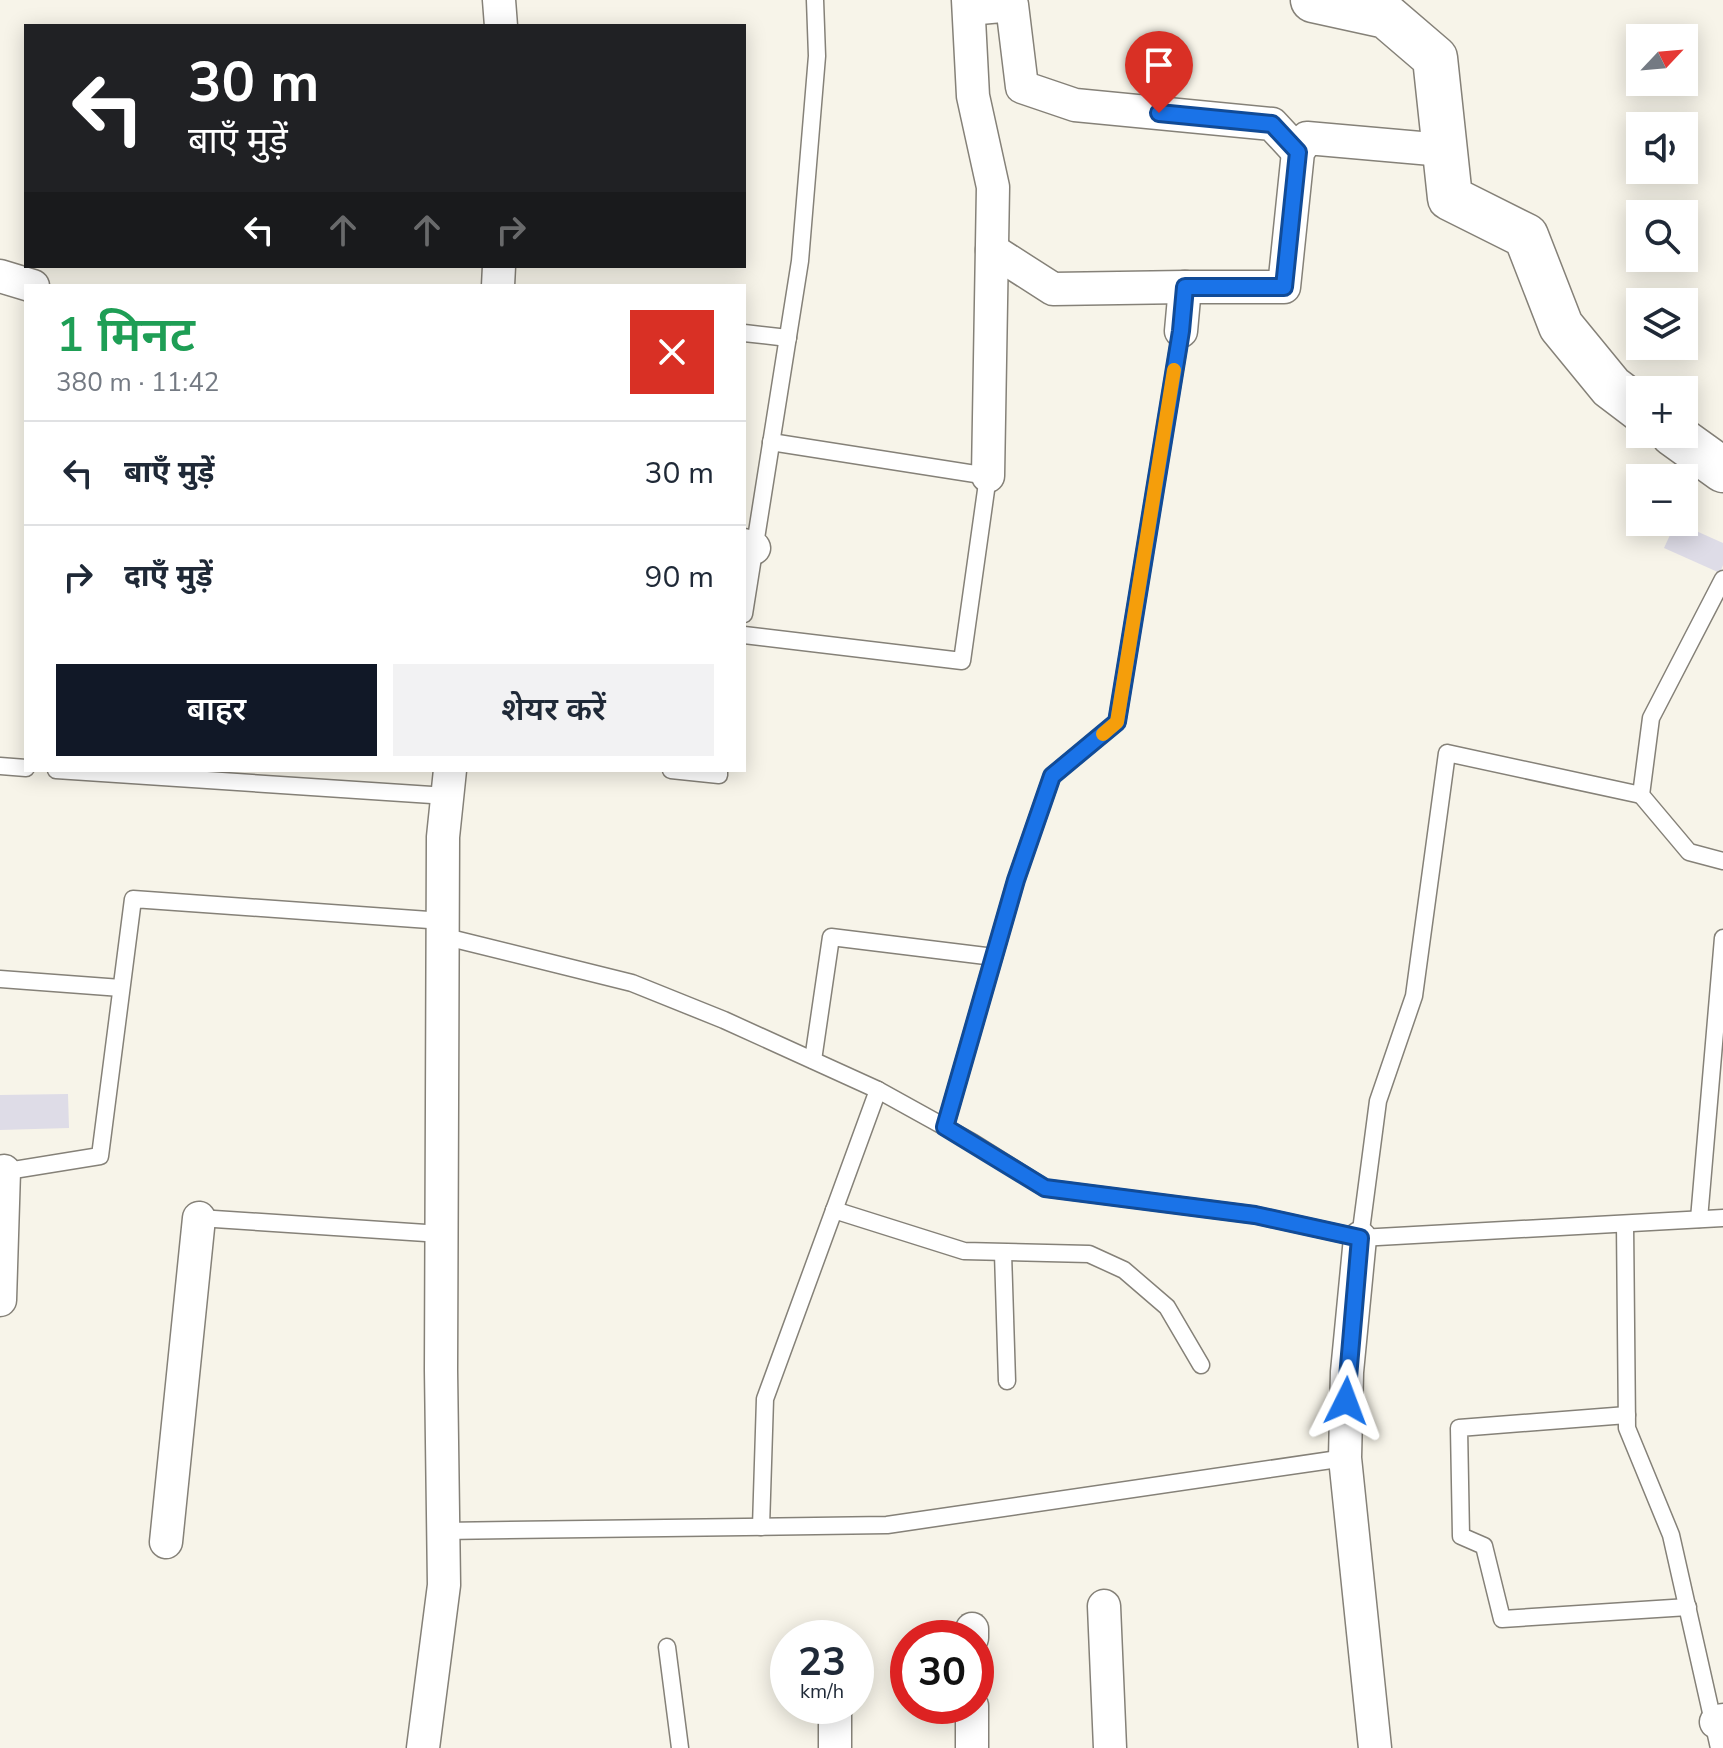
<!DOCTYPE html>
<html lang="hi">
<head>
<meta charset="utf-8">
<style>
	:root { --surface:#fff; --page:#f2f2f3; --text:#1f2937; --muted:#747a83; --line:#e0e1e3; --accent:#111827 }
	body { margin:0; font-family:"Nunito Sans","Noto Sans Devanagari",sans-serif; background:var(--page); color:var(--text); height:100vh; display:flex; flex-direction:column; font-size:30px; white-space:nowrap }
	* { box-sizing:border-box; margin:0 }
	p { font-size:26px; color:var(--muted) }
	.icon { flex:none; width:44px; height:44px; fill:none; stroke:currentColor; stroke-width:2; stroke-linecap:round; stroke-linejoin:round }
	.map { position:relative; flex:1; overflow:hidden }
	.drawer { position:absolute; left:24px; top:284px; width:722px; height:488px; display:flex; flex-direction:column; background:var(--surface); border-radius:0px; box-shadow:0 4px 20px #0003 }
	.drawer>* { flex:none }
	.guide { position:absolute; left:24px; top:24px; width:722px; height:244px; border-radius:0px; box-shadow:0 4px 20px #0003; background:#202124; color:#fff; overflow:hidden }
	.needle { width:52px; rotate:64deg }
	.buttons { position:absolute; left:1626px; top:24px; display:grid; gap:16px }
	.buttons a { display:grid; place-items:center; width:72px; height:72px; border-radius:0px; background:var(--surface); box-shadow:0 4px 20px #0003; font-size:40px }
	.speed { position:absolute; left:770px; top:1620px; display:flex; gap:16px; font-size:40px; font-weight:700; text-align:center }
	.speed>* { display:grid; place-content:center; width:104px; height:104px; border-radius:50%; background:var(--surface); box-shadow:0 4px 20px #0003; line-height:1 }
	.speed small { font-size:20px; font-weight:400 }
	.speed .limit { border:12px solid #d22; background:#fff; color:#111 }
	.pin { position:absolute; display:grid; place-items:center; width:68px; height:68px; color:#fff; margin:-82px -34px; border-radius:50% 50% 50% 0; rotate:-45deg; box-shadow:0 0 8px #0007 }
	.pin .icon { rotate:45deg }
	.me { position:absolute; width:88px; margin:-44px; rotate:3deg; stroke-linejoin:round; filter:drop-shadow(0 0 6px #0008) }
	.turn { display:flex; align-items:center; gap:28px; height:168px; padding:0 32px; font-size:36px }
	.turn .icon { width:104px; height:104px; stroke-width:2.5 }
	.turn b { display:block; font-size:56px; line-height:68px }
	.lanes { display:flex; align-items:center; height:76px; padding:0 32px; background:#0003; justify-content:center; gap:40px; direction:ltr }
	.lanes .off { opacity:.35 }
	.round { display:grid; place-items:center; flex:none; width:84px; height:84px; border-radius:0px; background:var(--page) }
	.head { display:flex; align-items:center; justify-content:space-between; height:136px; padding:0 32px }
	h1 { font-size:48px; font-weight:600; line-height:60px; color:#1e9e55 }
	.button { display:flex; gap:16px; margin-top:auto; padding:16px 32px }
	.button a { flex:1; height:92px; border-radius:0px; background:var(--accent); color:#fff; font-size:32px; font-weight:600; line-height:92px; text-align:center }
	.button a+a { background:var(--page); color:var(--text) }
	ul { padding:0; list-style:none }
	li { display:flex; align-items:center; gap:24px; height:104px; padding:0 32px; border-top:2px solid var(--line) }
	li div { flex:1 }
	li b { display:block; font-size:30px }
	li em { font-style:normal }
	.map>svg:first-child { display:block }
	.building { fill:#dedce7 }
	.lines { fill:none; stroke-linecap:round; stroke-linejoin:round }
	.lane-casing { stroke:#858178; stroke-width:19 }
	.street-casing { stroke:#858178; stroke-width:35 }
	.secondary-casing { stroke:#858178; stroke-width:47 }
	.lane { stroke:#fff; stroke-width:16 }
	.street { stroke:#fff; stroke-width:32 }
	.secondary { stroke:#fff; stroke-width:44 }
	.route-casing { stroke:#114b97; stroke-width:20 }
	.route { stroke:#1a73e8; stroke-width:14 }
	.slow { stroke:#f59e0b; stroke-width:14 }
</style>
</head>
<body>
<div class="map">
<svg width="1723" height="1748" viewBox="0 0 1723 1748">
	<rect width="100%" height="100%" fill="#f7f4e9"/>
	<g class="building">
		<polygon points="1676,522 1723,543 1723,565 1720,573 1664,548"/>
		<polygon points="68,1094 69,1128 0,1130 0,1095"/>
	</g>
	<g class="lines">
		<defs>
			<g id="lane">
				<polyline points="744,333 788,338"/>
				<polyline points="1723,579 1651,718 1641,795 1689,852 1723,861"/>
				<polyline points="744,614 800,261 817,56 815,0"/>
				<polyline points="744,635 962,661 988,476 771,442"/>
				<polyline points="0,766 26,768"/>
				<polyline points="56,770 447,796"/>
				<polyline points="671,770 719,775 719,770"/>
				<polyline points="442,936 632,983 724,1020 878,1090 972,1142 1045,1188 1255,1215 1360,1238 1723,1218"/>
				<polyline points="0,979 121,988"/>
				<polyline points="813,1060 831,937 994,957"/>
				<polyline points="945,1127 1016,880 1052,776 1117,722 1181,331"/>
				<polyline points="1,1172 100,1156 133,899 443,921"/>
				<polyline points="834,1210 964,1251 1089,1254 1124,1270 1167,1307 1201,1365"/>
				<polyline points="199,1218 441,1234"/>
				<polyline points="1699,1219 1723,938"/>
				<polyline points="1625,1224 1627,1428 1671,1535 1719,1748"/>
				<polyline points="1360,1238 1378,1101 1414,996 1447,753 1641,795"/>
				<polyline points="1003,1253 1007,1381"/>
				<polyline points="1627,1415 1459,1428 1461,1536 1484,1546 1502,1619 1688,1607"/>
				<polyline points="761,1527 765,1399 878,1090"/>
				<polyline points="443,1531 887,1525 1345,1458"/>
				<polyline points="667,1647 680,1748"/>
			</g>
			<g id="street">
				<polyline points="499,0 501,26"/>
				<polyline points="968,0 973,96 993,187 988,476"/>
				<polyline points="969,9 1012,5 1022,87 1075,105 1272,124 1298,152"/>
				<polyline points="992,250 1053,289 1185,287"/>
				<polyline points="0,276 33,286"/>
				<polyline points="498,286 499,266"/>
				<polyline points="1181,331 1185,287 1284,287 1298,152 1307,138 1443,150"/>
				<polyline points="744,545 754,548"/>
				<polyline points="1360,1238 1347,1372 1345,1458 1375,1748"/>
				<polyline points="0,1300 4,1171"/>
				<polyline points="166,1542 199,1218"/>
				<polyline points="1104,1606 1110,1748"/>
				<polyline points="972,1638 972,1629"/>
				<polyline points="835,1706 835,1748"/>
				<polyline points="1716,1722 1723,1720"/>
				<polyline points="423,1748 444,1585 441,1370 443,837 450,770"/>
				<polyline points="972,1748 972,1706"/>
			</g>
			<g id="secondary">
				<polyline points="1313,0 1386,16 1435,58 1450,198 1526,236 1561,326 1611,387 1640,409"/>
				<polyline points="1673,434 1723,470"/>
			</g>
		</defs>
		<use href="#lane" class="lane-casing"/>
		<use href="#street" class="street-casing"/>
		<use href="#secondary" class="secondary-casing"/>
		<use href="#lane" class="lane"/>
		<use href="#street" class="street"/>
		<use href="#secondary" class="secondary"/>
	</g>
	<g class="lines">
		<defs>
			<polyline id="route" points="1159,113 1272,124 1298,152 1284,287 1185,287 1181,331 1117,722 1052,776 1016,880 945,1127 1045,1188 1255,1215 1360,1238 1346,1401"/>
		</defs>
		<use href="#route" class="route-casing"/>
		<use href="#route" class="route"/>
		<polyline class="slow" points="1103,734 1117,722 1174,370"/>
	</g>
</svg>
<div class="buttons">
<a><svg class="needle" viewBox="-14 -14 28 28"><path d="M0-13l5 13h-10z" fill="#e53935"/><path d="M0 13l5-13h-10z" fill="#747a83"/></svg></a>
<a><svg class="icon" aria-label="sound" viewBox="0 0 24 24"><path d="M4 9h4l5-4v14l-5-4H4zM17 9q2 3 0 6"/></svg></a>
<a><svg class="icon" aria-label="search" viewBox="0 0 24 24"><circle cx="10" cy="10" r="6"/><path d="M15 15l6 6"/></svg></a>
<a><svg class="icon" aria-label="layers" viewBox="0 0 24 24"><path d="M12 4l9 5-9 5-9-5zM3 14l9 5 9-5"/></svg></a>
<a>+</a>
<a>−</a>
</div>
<div class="speed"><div>23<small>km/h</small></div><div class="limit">30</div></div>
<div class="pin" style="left:1159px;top:113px;background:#d93025"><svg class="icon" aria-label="arrive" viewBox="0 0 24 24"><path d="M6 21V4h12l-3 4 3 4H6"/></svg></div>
<svg class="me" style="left:1346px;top:1401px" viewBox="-20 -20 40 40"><path d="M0-17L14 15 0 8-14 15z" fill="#1a73e8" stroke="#fff" stroke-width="4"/></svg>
<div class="guide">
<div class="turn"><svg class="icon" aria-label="left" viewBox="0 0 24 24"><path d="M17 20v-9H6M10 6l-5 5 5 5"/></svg><div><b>30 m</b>बाएँ मुड़ें</div></div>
<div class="lanes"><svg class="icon" aria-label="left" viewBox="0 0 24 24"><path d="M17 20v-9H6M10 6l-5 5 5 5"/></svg><svg class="icon off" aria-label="ahead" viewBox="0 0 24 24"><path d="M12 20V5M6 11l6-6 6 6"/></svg><svg class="icon off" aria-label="ahead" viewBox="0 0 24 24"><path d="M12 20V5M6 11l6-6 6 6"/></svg><svg class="icon off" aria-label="right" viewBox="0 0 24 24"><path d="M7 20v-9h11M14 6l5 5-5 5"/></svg></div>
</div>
<section class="drawer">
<div class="head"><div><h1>1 मिनट</h1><p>380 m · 11:42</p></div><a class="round" style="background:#d93025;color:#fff"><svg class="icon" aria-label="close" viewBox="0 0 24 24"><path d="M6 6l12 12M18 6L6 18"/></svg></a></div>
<ul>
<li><svg class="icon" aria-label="left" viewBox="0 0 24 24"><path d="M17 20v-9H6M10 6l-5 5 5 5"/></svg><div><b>बाएँ मुड़ें</b></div><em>30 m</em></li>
<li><svg class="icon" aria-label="right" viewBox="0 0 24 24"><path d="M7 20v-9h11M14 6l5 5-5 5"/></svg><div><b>दाएँ मुड़ें</b></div><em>90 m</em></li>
</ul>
<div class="button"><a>बाहर</a><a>शेयर करें</a></div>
</section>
</div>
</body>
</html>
